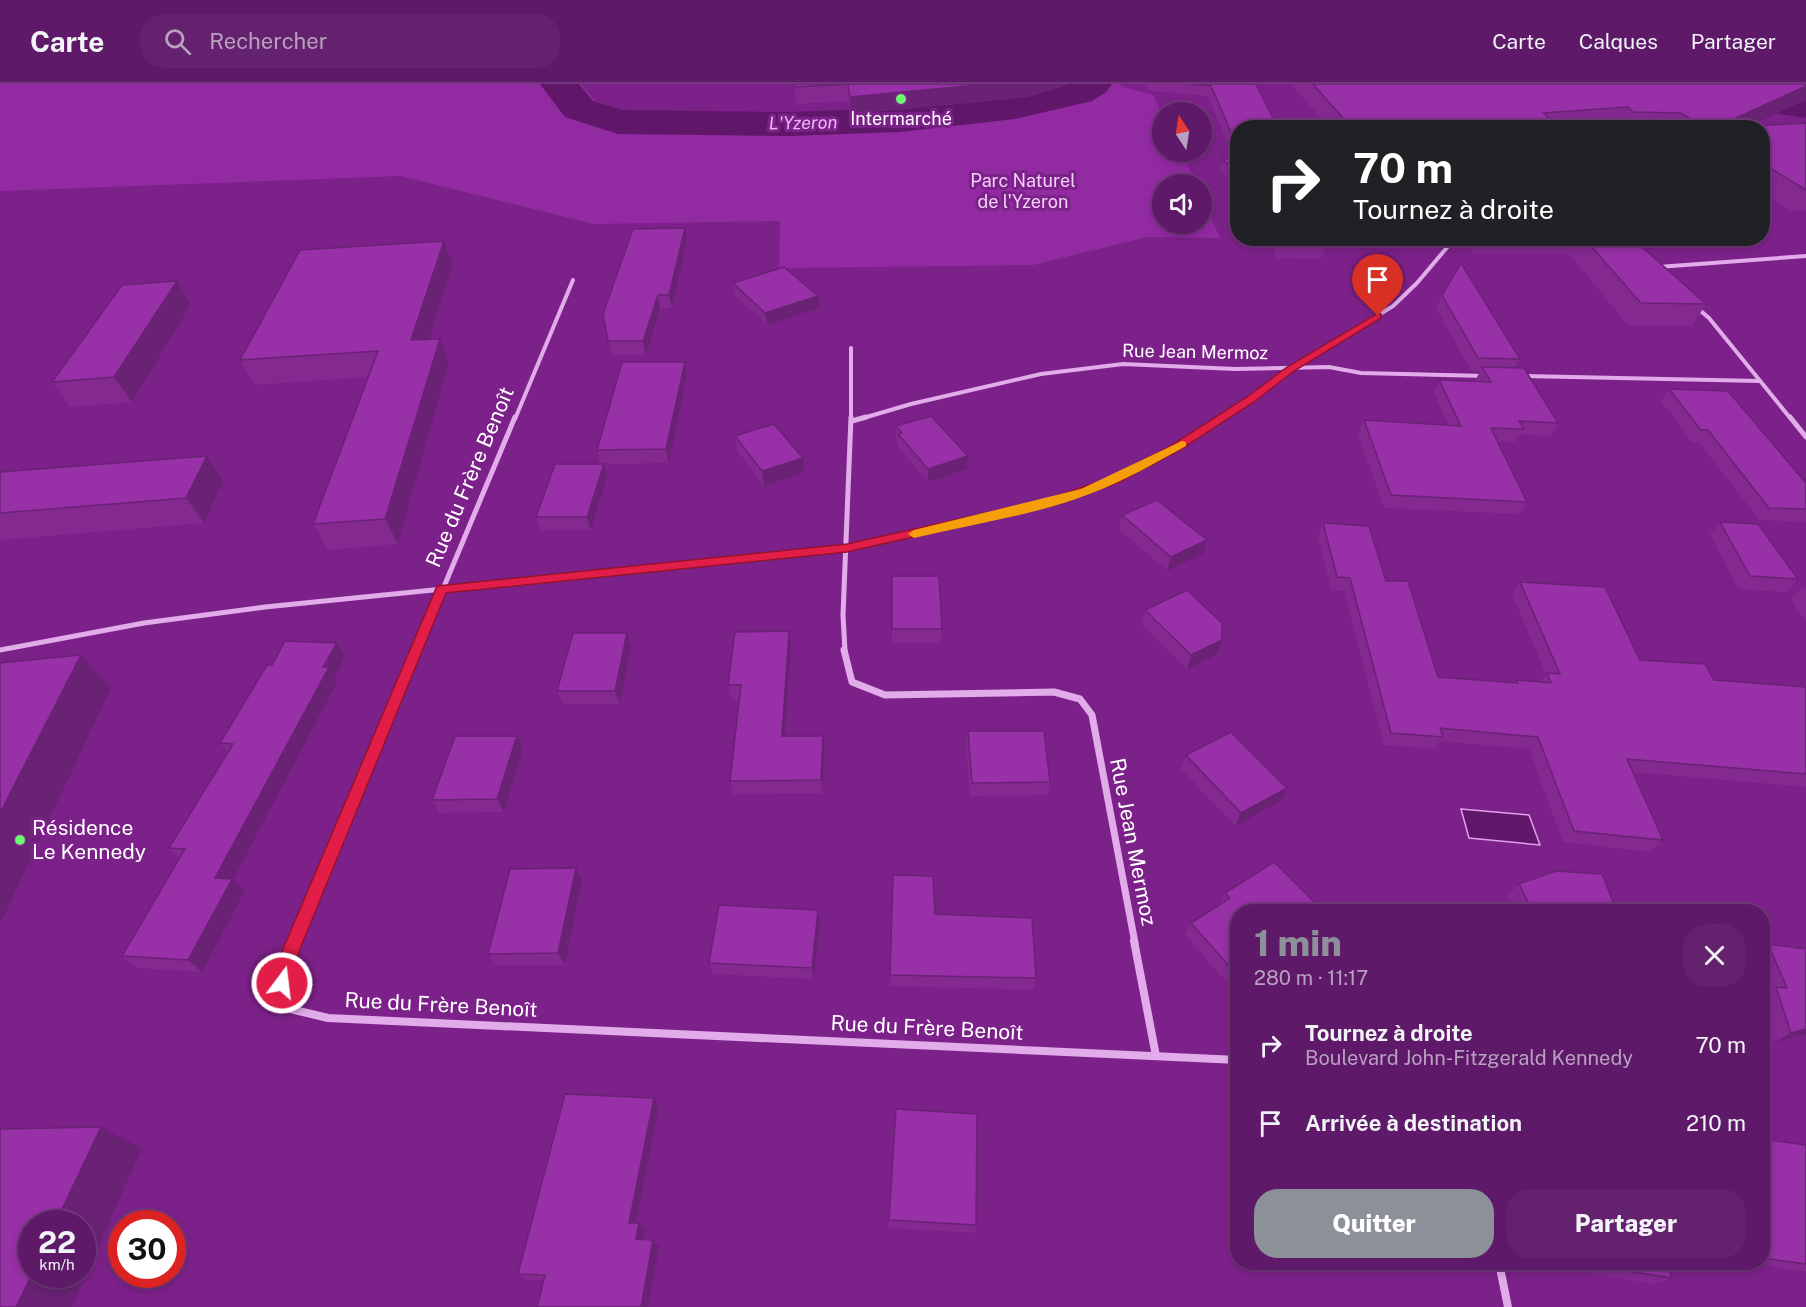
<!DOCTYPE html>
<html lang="fr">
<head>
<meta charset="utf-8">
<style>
	:root { --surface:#5e1968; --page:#64226e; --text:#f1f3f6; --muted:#b9a0c0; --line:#73387c; --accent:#8c9099 }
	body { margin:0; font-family:"Public Sans",sans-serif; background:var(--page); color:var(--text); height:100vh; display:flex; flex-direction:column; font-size:22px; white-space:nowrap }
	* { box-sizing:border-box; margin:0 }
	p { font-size:20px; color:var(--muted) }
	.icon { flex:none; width:33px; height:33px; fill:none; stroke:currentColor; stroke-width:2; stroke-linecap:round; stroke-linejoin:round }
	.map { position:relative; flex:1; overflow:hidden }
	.side { position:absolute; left:1230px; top:820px; width:540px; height:366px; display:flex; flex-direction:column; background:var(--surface); border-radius:24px; box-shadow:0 3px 9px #0003,0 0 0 2px var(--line) }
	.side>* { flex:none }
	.top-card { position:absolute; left:1230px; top:36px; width:540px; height:126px; border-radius:24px; box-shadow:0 3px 9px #0003,0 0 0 2px var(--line); background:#202124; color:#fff; overflow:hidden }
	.needle { width:39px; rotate:348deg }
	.controls { position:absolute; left:1152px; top:18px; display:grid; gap:12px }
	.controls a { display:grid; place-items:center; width:60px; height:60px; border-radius:50%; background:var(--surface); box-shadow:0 3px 9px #0003,0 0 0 2px var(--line); font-size:30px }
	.speed { position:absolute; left:18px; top:1126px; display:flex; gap:12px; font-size:30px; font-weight:700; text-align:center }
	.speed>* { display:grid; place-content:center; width:78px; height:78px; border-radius:50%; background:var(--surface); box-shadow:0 3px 9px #0003,0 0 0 2px var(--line); line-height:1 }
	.speed small { font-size:15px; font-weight:400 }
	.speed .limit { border:9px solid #d22; background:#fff; color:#111 }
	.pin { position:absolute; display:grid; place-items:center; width:51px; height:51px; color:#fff; margin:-62px -26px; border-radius:50% 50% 50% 0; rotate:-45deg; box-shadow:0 0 6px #0007 }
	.pin .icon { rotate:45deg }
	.me { position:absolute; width:66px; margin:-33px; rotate:15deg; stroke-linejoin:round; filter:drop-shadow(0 0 4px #0008) }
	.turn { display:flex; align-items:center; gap:21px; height:126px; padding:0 24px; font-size:27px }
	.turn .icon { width:78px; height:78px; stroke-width:2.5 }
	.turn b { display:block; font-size:42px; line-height:51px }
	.round { display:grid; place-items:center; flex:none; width:63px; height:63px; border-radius:24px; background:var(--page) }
	.headline { display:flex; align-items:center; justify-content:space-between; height:102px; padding:0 24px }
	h1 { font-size:36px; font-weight:800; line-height:45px; color:var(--accent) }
	.button { display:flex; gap:12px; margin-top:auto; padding:12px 24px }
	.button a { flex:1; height:69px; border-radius:24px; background:var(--accent); color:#fff; font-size:24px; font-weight:800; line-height:69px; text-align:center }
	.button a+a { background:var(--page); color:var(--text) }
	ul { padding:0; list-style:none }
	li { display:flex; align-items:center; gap:18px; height:78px; padding:0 24px }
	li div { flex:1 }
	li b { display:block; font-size:22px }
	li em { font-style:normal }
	header { display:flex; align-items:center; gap:36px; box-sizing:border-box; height:84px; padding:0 30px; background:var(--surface); border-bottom:2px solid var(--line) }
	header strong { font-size:28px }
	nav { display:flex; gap:33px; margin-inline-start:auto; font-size:21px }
	.search { width:420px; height:54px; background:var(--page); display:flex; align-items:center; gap:15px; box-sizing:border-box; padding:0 21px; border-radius:24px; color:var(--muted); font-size:22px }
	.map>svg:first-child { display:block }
	.green { fill:#922aa2 }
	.water { fill:#601669; stroke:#e1a0ec; stroke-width:1.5 }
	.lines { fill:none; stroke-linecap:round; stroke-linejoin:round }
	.river { fill:#601669; fill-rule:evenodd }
	.minor-far3 { stroke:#e2aceb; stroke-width:4 }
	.minor-far2 { stroke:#e2aceb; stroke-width:5 }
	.minor-far1 { stroke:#e2aceb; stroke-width:7 }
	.minor { stroke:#e2aceb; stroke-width:8 }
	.wall { fill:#832990 }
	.shaded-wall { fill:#6a2275 }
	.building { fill:#9830a7; stroke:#6a2275; stroke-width:1.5 }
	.route { fill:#e11d48; stroke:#92132f; stroke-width:1.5 }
	.slow { fill:#f59e0b }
	.poi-dot { fill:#6df872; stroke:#7d218a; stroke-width:2 }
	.labels { text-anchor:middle; stroke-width:6; stroke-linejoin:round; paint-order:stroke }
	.far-poi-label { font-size:18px; fill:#fff; stroke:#7d218a }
	.far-water-label { font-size:18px; font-style:italic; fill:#eab8f2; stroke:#7d218a }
	.far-park-label { font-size:18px; fill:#f3d1f8; stroke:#7d218a }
	.far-street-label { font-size:18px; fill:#fff; stroke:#7d218a }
	.street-label { font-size:21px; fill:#fff; stroke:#7d218a }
	.poi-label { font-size:21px; fill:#fff; stroke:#7d218a; text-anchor:start }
</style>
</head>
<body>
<header>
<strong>Carte</strong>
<div class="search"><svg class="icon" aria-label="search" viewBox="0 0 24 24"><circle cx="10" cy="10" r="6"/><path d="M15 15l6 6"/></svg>Rechercher</div>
<nav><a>Carte</a><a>Calques</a><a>Partager</a></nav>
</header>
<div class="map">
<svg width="1806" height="1223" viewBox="0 0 1806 1223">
	<rect width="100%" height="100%" fill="#7d218a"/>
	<polygon class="green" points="0,0 581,0 599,21 648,32 718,29 851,30 1028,13 1067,0 1122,0 1120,2 1153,11 1162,29 1162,68 1182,68 1196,100 1162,100 1162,140 1202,140 1202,113 1220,154 1147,153 1033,181 779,184 780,137 594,140 400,92 0,107"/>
	<polygon class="water" points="1461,725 1529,731 1540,761 1469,754"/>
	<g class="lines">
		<g class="river">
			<polygon points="540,0 579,0 593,17 622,26 789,28 899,24 1015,11 1066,0 1112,0 1106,8 1092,17 1015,35 899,48 789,52 618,50 565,33"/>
			<polygon points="1679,0 1740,0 1757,5 1806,10 1806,34 1740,24 1685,8"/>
		</g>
		<g class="minor-far3">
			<polyline points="1450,161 1469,154"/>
			<polyline points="1658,183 1806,172"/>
			<polyline points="1696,223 1709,234 1791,335"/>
			<polyline points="851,264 851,335"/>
			<polyline points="1523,292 1760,297"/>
			<polyline points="515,335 573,196"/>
			<polyline points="860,335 911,320 1041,290 1123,280 1235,285 1329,283 1361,289 1486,292"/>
			<polyline points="1221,335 1290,285 1393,222 1417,199 1455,154"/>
		</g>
		<g class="minor-far2">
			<polyline points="1790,333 1806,353"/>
			<polyline points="852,337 866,333"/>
			<polyline points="0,566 144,539 265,523 847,464 1051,418 1113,396 1176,364 1224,333"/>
			<polyline points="417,567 515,333"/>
			<polyline points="845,567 843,531 851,333"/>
		</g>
		<g class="minor-far1">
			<polyline points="844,566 852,598 885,611 1054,608 1080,615 1092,631 1135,859"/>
			<polyline points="295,859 418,566"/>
		</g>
		<g class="minor">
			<polyline points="295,857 282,899 286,924 328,934 1238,976"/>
			<polyline points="1134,857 1156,972"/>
			<polyline points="1499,1179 1508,1223"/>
		</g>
	</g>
	<g class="wall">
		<polygon points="794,0 1070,0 1028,13 851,30 849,17 797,20"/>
		<polygon points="1145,0 1256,0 1238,44 1238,118 1231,97 1219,87 1222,75 1234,74 1208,12 1151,7"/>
		<polygon points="1291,0 1806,0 1748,42 1806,39 1806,126 1792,127 1762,108 1762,44 1619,44 1618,42 1596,44 1329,44"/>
		<polygon points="1269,154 1326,154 1324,161 1325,163 1321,175 1277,174"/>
		<polygon points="1476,154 1584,154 1706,220 1692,242 1628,241 1569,170 1470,169"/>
		<polygon points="687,157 672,224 660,225 646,271 612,271 608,257"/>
		<polygon points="453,181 429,255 449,279 398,460 328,466 313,440 368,293 255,301 240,276"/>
		<polygon points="177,197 191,221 132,318 70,323 52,298"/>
		<polygon points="733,199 819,224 767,241 735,211"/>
		<polygon points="1442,211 1520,275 1515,283 1558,339 1550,352 1521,350 1516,358 1497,357 1527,418 1519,430 1384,424 1358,349 1364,336 1448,341 1434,309 1439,296 1477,298 1476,295 1480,287 1471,287 1436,224"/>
		<polygon points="687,291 669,379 604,380 607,393 591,446 541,446 536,433 600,380 597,366"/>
		<polygon points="1669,305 1806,399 1806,438 1759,436 1699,358 1692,358 1661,317"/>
		<polygon points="896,342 968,372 967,385 928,398 898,363 898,358 896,355"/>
		<polygon points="735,352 803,374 804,388 764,402 737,366"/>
		<polygon points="0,388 223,398 204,439 0,456"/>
		<polygon points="1122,431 1203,470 1167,487 1119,445"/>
		<polygon points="1720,438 1798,495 1786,508 1738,505 1710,450"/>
		<polygon points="1323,439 1386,497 1438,593 1515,599 1517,596 1540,598 1546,591 1512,510 1520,498 1640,576 1714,596 1806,603 1806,703 1633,688 1663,756 1651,768 1563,758 1529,665 1440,657 1435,665 1384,661 1344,507 1331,506 1318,452"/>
		<polygon points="892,492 942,545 941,559 892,559"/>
		<polygon points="1803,503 1806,503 1806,538 1791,515"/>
		<polygon points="1145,526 1222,556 1218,570 1187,585 1141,540"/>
		<polygon points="789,547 791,561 785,652 824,665 823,709 733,710 730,697 740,615 731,615 728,601"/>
		<polygon points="337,559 345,572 335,592 338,597 233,796 245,807 202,888 137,884 122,872 180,774 169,764 228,668 220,659 272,581"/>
		<polygon points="631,563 620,620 563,620 557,607"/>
		<polygon points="968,647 1050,698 1048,711 970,712 966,661"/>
		<polygon points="517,652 523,665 504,728 440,729 432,716"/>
		<polygon points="1186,671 1287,704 1281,717 1235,742 1181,685"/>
		<polygon points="1274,778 1238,828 1238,911 1185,851 1191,839 1219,821 1225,809"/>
		<polygon points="582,797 565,881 497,881 488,870"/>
		<polygon points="1519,800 1617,828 1515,828 1507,812"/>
		<polygon points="935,830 1036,894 1034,906 890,902 890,891"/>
		<polygon points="820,838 814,895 713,890 709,879"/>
		<polygon points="1768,860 1806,950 1773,959 1762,926 1762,912 1767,909 1762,899 1762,864"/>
		<polygon points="654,1014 659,1024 637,1139 645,1147 643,1156 653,1156 659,1163 544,1196 527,1196 518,1190"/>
		<polygon points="1762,1055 1806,1061 1806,1188 1747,1179 1762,1179"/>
		<polygon points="889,1136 976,1141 975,1149 889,1144"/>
		<polygon points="1562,1179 1667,1179 1672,1194 1654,1200 1563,1185"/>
	</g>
	<g class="shaded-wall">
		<polygon points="988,0 1070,0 1028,13 851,30 850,13"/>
		<polygon points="1806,2 1806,16 1745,44 1714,44"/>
		<polygon points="685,144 687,157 672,224 669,211"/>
		<polygon points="444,157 453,181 421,281 411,256"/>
		<polygon points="177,197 191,221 132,318 114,293"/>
		<polygon points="658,211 660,225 646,271 643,257"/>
		<polygon points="818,212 819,224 767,241 765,229"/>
		<polygon points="440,255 449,279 398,460 385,435"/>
		<polygon points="685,278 687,291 669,379 666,365"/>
		<polygon points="207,372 223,398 204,439 186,414"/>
		<polygon points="968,372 967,385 928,398 928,385"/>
		<polygon points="803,374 804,388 764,402 762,387"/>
		<polygon points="604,380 607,393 591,446 587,433"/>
		<polygon points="1207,456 1203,470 1167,487 1171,473"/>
		<polygon points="789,547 791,561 784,666 782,652"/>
		<polygon points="627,549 631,563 620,620 615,607"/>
		<polygon points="1222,556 1218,570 1187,585 1191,571"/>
		<polygon points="337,559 345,572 335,592 338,597 233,796 245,807 202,888 188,876 215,794"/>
		<polygon points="81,571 111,604 0,840 0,729"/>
		<polygon points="517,652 523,665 504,728 497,715"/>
		<polygon points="823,652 824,665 823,709 821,696"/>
		<polygon points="1287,704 1281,717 1235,742 1241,729"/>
		<polygon points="576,784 582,797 565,881 558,869"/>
		<polygon points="818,826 820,838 814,895 812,884"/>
		<polygon points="1806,945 1806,950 1773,959 1791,949"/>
		<polygon points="654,1014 659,1024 635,1146 629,1139"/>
		<polygon points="101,1043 142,1064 72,1223 16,1223 32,1190 32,1191 82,1191 82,1140 55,1140"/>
		<polygon points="639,1139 645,1147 642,1162 636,1155"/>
		<polygon points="653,1156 659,1163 648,1223 641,1223"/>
	</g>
	<g class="building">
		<polygon points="795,0 988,0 850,13 848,0 795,3"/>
		<polygon points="1191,0 1256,0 1278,44 1238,44 1238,64 1211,2"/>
		<polygon points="1313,0 1806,0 1806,2 1714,44 1705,44 1681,29 1633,28 1628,23 1544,29 1556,44 1352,44"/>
		<polygon points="1806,39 1806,106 1762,79 1762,44 1724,44"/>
		<polygon points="1238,74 1238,98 1233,85 1222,75"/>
		<polygon points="685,144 669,211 658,211 643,257 608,257 603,230 633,145"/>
		<polygon points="1277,154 1321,154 1325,163 1280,162"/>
		<polygon points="1584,154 1632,154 1706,220 1641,219"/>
		<polygon points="444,157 411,256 440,255 385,435 313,440 378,267 240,276 300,166"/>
		<polygon points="1461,179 1520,275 1478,274 1442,211"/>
		<polygon points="784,183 818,212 765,229 733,199"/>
		<polygon points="177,197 114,293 52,298 122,201"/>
		<polygon points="622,278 685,278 666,365 597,366"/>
		<polygon points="1482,283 1524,284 1558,339 1519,337 1524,345 1491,344 1527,418 1391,411 1364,336 1461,342 1439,296 1491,298"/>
		<polygon points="1669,305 1728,307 1806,399 1806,425 1769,424 1708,346 1701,346"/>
		<polygon points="931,332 968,372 928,385 898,350 902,349 896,342"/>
		<polygon points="774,340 803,374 762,387 735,352"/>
		<polygon points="207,372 186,414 0,429 0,388"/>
		<polygon points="555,380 604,380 587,433 536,433"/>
		<polygon points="1157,416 1207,456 1171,473 1122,431"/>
		<polygon points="1720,438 1758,440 1798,495 1750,492"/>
		<polygon points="1323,439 1369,442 1386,497 1408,497 1438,593 1518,599 1517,596 1551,599 1547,589 1560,590 1520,498 1605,503 1640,576 1705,580 1714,596 1806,603 1806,690 1627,675 1663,756 1574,747 1538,653 1440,644 1443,653 1391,649 1350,494 1337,493"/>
		<polygon points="892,492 939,492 942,545 892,545"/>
		<polygon points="1187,506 1222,539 1222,556 1191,571 1145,526"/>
		<polygon points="789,547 782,652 823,652 821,696 730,697 741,601 728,601 735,548"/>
		<polygon points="573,549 627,549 615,607 557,607"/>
		<polygon points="285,557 337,559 323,583 329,583 215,794 232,795 188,876 122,872 185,765 169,764 233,660 220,659 267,581 272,581"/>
		<polygon points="81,571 0,729 0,579"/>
		<polygon points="968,647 1044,647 1050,698 972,699"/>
		<polygon points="1231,648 1287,704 1241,729 1186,671"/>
		<polygon points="455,652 517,652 497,715 432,716"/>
		<polygon points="1274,778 1324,828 1238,828 1238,892 1191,839 1230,814 1225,809"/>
		<polygon points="576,784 558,869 488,870 510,785"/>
		<polygon points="1556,787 1602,790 1617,828 1533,828 1519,800"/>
		<polygon points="893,791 933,792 935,830 1032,834 1036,894 890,891"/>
		<polygon points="719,821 818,826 812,884 709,879"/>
		<polygon points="1768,860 1806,865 1806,945 1791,949 1776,903 1787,904"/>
		<polygon points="565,1010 654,1014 629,1139 639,1139 636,1155 653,1156 641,1223 537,1223 545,1191 518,1190"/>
		<polygon points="896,1025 977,1030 976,1141 889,1136"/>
		<polygon points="101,1043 55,1140 32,1140 32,1190 16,1223 0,1223 0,1045"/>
		<polygon points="1762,1055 1806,1061 1806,1180 1762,1174"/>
		<polygon points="1579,1179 1667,1179 1672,1194"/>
	</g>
	<polygon class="route" points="1378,229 1381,230 1381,234 1294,287 1254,318 1180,366 1117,399 1055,421 847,468 446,509 300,865 288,905 282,907 276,905 274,899 283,865 437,502 847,460 1048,415 1109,394 1172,361 1247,313 1287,283"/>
	<path class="slow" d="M1182,357L1186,358V362C1155,379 1124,397 1092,409C1037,431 972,440 914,454L908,450L914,446L1081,405Z"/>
	<g class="poi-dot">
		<circle cx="901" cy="15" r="6"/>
		<circle cx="20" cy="756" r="6"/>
	</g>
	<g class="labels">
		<g class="far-poi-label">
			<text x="901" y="41">Intermarché</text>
		</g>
		<g class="far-water-label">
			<text transform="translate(803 39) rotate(-1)" y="6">L'Yzeron</text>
		</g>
		<g class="far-park-label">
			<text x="1023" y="103">Parc Naturel<tspan x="1023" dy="21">de l'Yzeron</tspan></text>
		</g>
		<g class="far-street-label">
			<text transform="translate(1195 268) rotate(1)" y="6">Rue Jean Mermoz</text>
		</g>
		<g class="street-label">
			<text transform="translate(470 393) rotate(-67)" y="7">Rue du Frère Benoît</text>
			<text transform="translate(1133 758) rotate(79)" y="7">Rue Jean Mermoz</text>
			<text transform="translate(441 921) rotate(3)" y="7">Rue du Frère Benoît</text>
			<text transform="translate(927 944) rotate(3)" y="7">Rue du Frère Benoît</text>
		</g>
		<g class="poi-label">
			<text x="32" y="751">Résidence<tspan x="32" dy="24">Le Kennedy</tspan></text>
		</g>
	</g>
</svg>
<div class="controls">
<a><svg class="needle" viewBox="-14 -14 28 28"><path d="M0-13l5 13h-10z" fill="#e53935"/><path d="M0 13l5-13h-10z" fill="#b9a0c0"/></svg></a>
<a><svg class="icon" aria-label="sound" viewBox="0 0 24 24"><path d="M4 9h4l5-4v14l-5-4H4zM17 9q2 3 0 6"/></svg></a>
</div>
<div class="speed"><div>22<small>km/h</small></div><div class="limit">30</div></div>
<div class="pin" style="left:1378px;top:232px;background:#d93025"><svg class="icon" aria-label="arrive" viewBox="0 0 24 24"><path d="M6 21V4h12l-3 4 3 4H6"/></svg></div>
<svg class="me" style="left:282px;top:899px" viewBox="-20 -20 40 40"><circle r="17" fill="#e11d48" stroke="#fff" stroke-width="3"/><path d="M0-11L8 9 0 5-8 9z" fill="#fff"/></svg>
<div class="top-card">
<div class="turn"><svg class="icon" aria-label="right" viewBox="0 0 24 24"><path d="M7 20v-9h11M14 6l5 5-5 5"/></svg><div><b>70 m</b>Tournez à droite</div></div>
</div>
<section class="side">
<div class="headline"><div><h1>1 min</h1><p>280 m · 11:17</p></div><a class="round"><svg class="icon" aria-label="close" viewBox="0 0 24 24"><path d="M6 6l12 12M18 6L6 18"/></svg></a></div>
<ul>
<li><svg class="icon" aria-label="right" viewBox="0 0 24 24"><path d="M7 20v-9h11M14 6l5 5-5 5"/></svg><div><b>Tournez à droite</b><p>Boulevard John-Fitzgerald Kennedy</p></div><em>70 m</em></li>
<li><svg class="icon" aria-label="arrive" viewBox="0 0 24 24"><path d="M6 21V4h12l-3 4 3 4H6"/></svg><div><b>Arrivée à destination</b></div><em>210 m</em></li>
</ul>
<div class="button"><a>Quitter</a><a>Partager</a></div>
</section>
</div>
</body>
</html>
